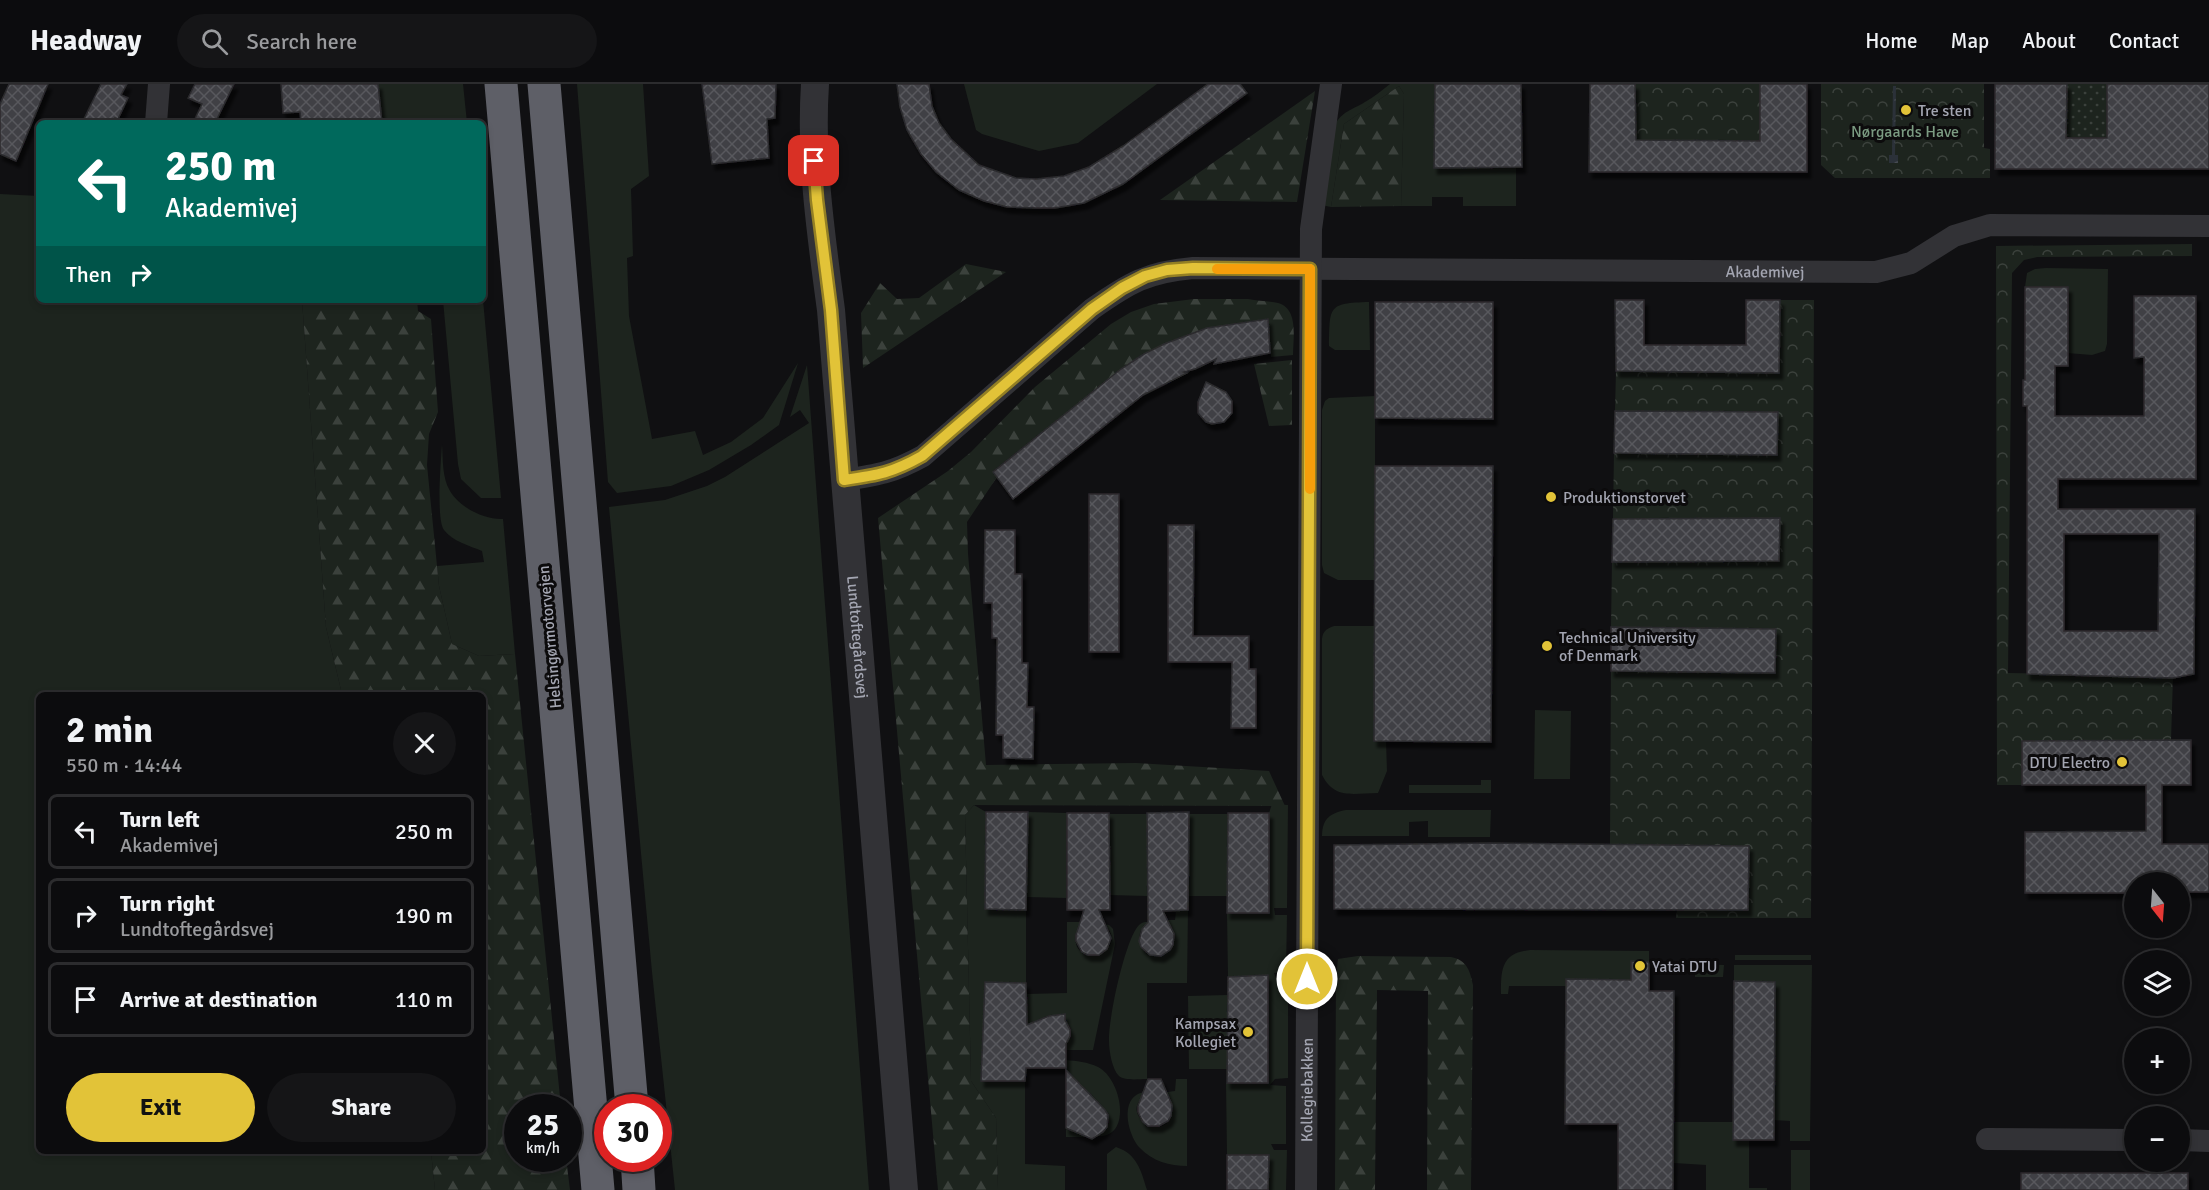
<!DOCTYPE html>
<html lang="en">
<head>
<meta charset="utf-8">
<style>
	:root { --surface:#0c0c0e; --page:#151517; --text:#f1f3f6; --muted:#9a9b9e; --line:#2c2c2e; --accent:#e2c338 }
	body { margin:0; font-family:Signika,sans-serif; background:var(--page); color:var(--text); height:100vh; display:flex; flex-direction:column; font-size:22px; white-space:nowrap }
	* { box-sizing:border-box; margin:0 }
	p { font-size:20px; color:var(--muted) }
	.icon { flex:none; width:33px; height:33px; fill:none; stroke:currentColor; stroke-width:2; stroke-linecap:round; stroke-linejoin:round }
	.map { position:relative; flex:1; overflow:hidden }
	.sheet { position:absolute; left:36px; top:608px; width:450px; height:462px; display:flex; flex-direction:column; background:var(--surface); border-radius:9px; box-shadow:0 3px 9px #0003,0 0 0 2px var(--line) }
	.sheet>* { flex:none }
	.hud { position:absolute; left:36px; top:36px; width:450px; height:183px; border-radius:9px; box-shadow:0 3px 9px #0003,0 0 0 2px var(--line); background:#00695c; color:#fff; overflow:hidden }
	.needle { width:39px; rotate:163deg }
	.buttons { position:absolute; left:2124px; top:788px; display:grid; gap:12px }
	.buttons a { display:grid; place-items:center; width:66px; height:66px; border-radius:50%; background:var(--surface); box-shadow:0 3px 9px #0003,0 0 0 2px var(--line); font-size:30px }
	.speed { position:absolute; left:504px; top:1010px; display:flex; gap:12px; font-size:30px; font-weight:700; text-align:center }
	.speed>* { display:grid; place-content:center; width:78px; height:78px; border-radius:50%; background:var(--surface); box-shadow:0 3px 9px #0003,0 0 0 2px var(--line); line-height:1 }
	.speed small { font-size:15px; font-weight:400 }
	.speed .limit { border:9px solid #d22; background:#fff; color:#111 }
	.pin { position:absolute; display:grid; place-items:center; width:51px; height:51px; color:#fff; margin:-26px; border-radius:12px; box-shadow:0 3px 9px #0006 }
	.me { position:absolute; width:66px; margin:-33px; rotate:0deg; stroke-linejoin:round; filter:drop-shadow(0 0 4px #0008) }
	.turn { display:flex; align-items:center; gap:21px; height:126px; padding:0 30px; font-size:27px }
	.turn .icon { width:78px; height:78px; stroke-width:2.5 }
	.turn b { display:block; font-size:42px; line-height:51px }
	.then { display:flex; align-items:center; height:57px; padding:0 30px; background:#0003; gap:12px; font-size:22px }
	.round { display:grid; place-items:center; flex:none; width:63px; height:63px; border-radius:32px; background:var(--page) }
	.summary { display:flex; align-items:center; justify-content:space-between; height:102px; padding:0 30px }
	h1 { font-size:36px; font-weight:800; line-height:45px }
	.button { display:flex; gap:12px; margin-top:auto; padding:12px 30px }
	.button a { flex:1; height:69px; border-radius:36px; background:var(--accent); color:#111; font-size:24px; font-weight:800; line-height:69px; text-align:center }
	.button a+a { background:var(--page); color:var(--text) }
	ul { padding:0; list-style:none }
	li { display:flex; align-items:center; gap:18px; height:75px; margin:0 12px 9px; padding:0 18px; border:3px solid var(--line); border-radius:9px }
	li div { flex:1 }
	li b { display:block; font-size:22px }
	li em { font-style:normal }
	header { display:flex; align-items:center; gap:36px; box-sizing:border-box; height:84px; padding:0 30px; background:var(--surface); border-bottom:2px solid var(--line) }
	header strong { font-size:28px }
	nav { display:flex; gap:33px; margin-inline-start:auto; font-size:21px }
	.search { width:420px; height:54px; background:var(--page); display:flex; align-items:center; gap:15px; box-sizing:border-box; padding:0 21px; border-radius:33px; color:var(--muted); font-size:22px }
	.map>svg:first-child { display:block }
	.grass { fill:#1d241e }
	.forest { fill:url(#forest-firs) }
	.park { fill:url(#park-crowns) }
	.garden { fill:url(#garden-dots) }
	.water { fill:url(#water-ripples) }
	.building { fill:url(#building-cross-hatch); stroke:#2b2a2d; stroke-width:1.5; fill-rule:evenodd; filter:url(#shadow) }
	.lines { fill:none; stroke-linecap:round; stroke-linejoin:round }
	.minor { stroke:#323236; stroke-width:22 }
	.tertiary { stroke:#323236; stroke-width:28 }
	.motorway { stroke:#5e5f67; stroke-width:33 }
	.route-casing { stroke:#937f24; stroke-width:15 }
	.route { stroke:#e2c338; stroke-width:10 }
	.slow { stroke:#f59e0b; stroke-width:10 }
	.poi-dot { fill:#e2c338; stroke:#0c0b0c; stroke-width:2 }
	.labels { text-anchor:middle; stroke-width:6; stroke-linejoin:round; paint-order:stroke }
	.poi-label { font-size:16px; fill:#a3a5b1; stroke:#0c0b0c; text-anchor:start }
	.park-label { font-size:16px; fill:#7b9b82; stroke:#0c0b0c }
	.street-label { font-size:16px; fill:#a3a5b1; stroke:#0c0b0c }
</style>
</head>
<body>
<header>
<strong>Headway</strong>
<div class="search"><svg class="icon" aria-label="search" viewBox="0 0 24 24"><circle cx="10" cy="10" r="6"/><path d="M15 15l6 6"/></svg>Search here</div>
<nav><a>Home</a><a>Map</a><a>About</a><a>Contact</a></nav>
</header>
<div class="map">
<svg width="2209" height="1106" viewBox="0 0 2209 1106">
	<defs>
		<pattern id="forest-firs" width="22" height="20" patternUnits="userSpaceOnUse" patternTransform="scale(1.5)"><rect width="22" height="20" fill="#1d241e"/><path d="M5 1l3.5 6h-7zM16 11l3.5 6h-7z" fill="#3b413c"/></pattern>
		<pattern id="park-crowns" width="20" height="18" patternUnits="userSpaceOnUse" patternTransform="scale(1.5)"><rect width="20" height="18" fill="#1d241e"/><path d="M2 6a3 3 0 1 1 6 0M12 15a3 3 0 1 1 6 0" fill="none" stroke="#3b413c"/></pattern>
		<pattern id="garden-dots" width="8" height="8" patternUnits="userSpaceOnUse" patternTransform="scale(1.5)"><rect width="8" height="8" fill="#1d241e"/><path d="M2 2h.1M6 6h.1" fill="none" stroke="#3b413c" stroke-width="1.8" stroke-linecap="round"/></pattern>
		<pattern id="water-ripples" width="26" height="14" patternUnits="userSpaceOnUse" patternTransform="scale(1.5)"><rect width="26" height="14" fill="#2b3139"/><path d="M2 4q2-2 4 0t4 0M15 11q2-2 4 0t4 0" fill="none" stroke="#474c53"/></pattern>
		<pattern id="building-cross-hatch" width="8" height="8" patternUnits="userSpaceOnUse" patternTransform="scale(1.5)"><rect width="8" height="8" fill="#404044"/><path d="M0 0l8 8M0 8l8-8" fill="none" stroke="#58595d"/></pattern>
		<filter id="shadow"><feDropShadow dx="3.5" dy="6" stdDeviation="1.5" flood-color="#0009"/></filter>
	</defs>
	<rect width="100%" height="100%" fill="#101012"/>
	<g class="grass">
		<polygon points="378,0 463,0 467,39 382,39"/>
		<polygon points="577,0 643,0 649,92 631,105 633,172 627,174 629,232 652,355 695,347 703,371 731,358 763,334 798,279 779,341 751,361 709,386 671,402 617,409 608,398"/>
		<polygon points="964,0 1157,0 1078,59 1039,67 982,50 976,46"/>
		<path d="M1390,0H1435L1434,83H1516V122H1463V113H1432V122H1401L1404,10L1399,2L1344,40L1331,123L1321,121L1334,42C1342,27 1352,26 1365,18C1374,13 1382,6 1390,0Z"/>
		<polygon points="0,110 39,112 39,216 302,216 326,543 342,610 39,610 39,1066 431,1067 435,1106 0,1106"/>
		<polygon points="2046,184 2108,185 2107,260 2105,267 2092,271 2067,269 2068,204 2025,203 2027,189 2035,185"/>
		<polygon points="443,216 483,216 501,414 481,414 461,395 458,380"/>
		<path d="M1369,218L1370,266H1335L1329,262C1330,223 1327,219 1369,218Z"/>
		<polygon points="807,281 869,1106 675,1106 652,888 609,423 665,416 707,402 725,393 809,339 800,326 790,333"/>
		<polygon points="1375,312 1375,496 1338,496 1324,489 1322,481 1322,326 1325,317 1329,314"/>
		<path d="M442,360C443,375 442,394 450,407C460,424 485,436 503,435L515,570L479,572L452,560L439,502L437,482L484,478L482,467C470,462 452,457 444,446C436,435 441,377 442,360Z"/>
		<path d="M1334,542H1375L1374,657H1386L1387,687L1378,709C1353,709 1335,716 1322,691V555C1323,547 1326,545 1334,542Z"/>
		<polygon points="1535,626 1571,627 1570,695 1534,695"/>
		<polygon points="1481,696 1491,696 1491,709 1409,709 1409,701 1481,701"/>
		<polygon points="1272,720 1288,721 1287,824 1274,824 1275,831 1287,831 1286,888 1274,889 1276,894 1288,894 1288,994 1275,995 1270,1001 1286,1002 1286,1060 1271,1060 1274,1066 1287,1066 1286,1106 1268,1106 1268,1071 1227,1071 1226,999 1268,999 1268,892 1228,893 1227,829 1269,828 1269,729"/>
		<polygon points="974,721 986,728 985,825 1026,826 1026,899 985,898 981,997 1025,997 1025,1080 1065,1082 1065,1106 998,1106 996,1034 971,997 965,731"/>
		<path d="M1346,726H1491L1490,753H1428V737L1409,738V752H1322C1322,735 1330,729 1346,726Z"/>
		<polygon points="1028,728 1067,729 1066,814 1027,813"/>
		<polygon points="1109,730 1147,730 1147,812 1109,811"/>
		<polygon points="1189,730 1228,730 1227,812 1188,812"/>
		<path d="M1188,826L1187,899H1147V995C1139,995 1125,997 1119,992C1112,985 1109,967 1109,957C1108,936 1125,855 1139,841C1143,837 1147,838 1152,838L1141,846C1131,872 1166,884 1174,856L1167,836H1175L1176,827Z"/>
		<path d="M1067,838H1087C1083,842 1077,848 1076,853C1071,884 1133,869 1104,840L1109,841L1113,845L1115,860L1093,966H1057L1068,958C1074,941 1059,923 1042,935C1035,941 1031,956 1027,965V910L1067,909Z"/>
		<path d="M1530,866L1649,867V896L1566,895V902H1509L1508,910H1501C1501,886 1501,869 1530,866Z"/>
		<rect x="1735" y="871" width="76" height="5"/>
		<polygon points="1695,880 1724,881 1723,893 1695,893"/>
		<polygon points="1734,881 1812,881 1810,1057 1790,1057 1790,1037 1774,1036 1734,897"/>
		<polygon points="1227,911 1227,985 1189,985 1188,912"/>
		<path d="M1066,976C1076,977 1088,978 1098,983C1122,995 1133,1055 1097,1052C1111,1043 1112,1027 1095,1019L1077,1047L1087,1053H1066Z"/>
		<path d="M1176,995H1187V1082C1170,1082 1152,1077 1140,1064C1126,1049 1118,1006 1150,1008C1109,1031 1176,1065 1172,1021L1160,1009L1175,1007Z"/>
		<polygon points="1674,1038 1733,1038 1733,1056 1749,1056 1749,1104 1767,1104 1767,1106 1706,1106 1706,1081 1674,1079"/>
		<path d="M1116,1063C1137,1070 1141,1086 1147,1106H1107V1070Z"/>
		<rect x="1791" y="1066" width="19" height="40"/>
	</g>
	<g class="forest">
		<polygon points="1399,2 1404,10 1401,122 1331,123 1344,40"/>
		<polygon points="1315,7 1297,118 1160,116"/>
		<polygon points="966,180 1006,188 863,284 861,229 880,199 897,215 919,214"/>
		<path d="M1248,215C1258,217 1268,217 1278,219C1299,225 1293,254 1293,271L1271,273L1268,235L1207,244L1164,260L1144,270L1121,285L993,387L997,393L967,438L968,470L986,681L1136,679L1269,687L1285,722L974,721L965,731L971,997L996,1034L998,1106H938L878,434L948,387L971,368L1035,303L1111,240L1131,228L1154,220L1194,215Z"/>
		<polygon points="302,216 417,216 418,227 431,235 438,328 429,350 427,381 439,502 452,560 479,572 515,570 561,1023 518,1023 518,1074 566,1074 570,1106 435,1106 431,1067 483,1066 483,610 342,610 326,543"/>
		<polygon points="1292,276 1292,341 1269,342 1254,280"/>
		<path d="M1358,872L1451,873C1467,876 1470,887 1473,901L1471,1106H1427L1428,907L1377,906L1375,1106H1335L1336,893L1338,875Z"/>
	</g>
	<g class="park">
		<polygon points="1635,0 1760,0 1760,57 1636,56"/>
		<polygon points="1821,0 1984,0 1984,64 1990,65 1990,94 1835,94 1821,81"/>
		<polygon points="2192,160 2192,172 2037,173 2024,176 2012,189 2008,589 2173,592 2171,656 2022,657 2022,701 1997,701 1996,162"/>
		<polygon points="1780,216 1814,216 1811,834 1676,834 1677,826 1748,826 1748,762 1610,760 1611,587 1775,589 1776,545 1611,543 1612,478 1779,477 1780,434 1613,435 1614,369 1776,371 1777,328 1615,327 1616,287 1779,289"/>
	</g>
	<polygon class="garden" points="2067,0 2107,0 2107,54 2066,54"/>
	<polygon class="water" points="1893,2 1896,2 1895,71 1898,71 1898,79 1889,79 1889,71 1892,71"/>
	<g class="building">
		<polygon points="9,0 48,0 16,77 0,70 0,20"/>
		<polygon points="101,0 127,0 121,11 128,14 118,35 115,34 113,39 82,39"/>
		<polygon points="195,0 234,0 215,39 193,39 202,20 188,14"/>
		<polygon points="281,0 378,0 382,39 301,39 300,28 283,29"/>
		<polygon points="702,0 776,0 775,34 767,35 769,74 712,80"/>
		<polygon points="897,0 929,0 932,22 939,39 951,55 979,81 1016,94 1036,95 1064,92 1089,83 1123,62 1208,0 1240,0 1247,9 1123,100 1084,119 1055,124 1036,124 1007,123 984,117 959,106 936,88 921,70 907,46 900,23"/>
		<polygon points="1435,0 1521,0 1522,83 1434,84"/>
		<polygon points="1590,0 1635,0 1636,56 1760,57 1760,0 1807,0 1807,88 1589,88"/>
		<polygon points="1995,0 2067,0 2066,54 2107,54 2107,0 2209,0 2209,85 1995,85"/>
		<path d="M2025,203H2068V282H2055V332H2144V273L2134,274V212H2196V395H2058V425H2195L2194,590L2173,594L2027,590V322H2023V296H2025ZM2064,450H2159L2158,547H2064Z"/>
		<polygon points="1615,216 1644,216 1644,261 1746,261 1746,216 1780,216 1779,289 1616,287"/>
		<polygon points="1375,218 1493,218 1493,335 1375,334"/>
		<polygon points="1268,235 1270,269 1214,280 1216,275 1195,285 1184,288 1187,289 1143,311 1013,415 993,388 1121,285 1144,270 1164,260 1207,244"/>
		<polygon points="1206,298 1226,308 1232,317 1232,329 1224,338 1212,340 1206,338 1198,329 1198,318"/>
		<polygon points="1615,327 1778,328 1777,371 1614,369"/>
		<polygon points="1375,382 1493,382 1491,658 1374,657"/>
		<rect x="1089" y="410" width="30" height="158"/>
		<polygon points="1780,434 1779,477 1612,478 1613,435"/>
		<polygon points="1168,441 1194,441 1193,552 1249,552 1249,585 1256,585 1256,644 1231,644 1232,578 1168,578"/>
		<polygon points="985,446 1015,446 1015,490 1022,490 1022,579 1028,579 1027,623 1034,623 1033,675 1003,674 1003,651 996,651 997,554 992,554 992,519 984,519"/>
		<polygon points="1611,543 1776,545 1775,589 1611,587"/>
		<polygon points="2191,656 2191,701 2162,701 2162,760 2209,760 2209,808 2180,808 2180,798 2134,798 2134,809 2025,809 2025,748 2146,747 2146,701 2022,701 2022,657"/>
		<polygon points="986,728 1028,728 1026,826 985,825"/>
		<polygon points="1189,728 1188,826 1163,827 1174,850 1173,861 1170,866 1161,872 1150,871 1141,863 1139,857 1142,845 1148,838 1147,729"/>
		<polygon points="1067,729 1109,729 1110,826 1099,826 1111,854 1107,865 1099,871 1088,871 1082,868 1076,857 1076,851 1084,826 1067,826"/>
		<polygon points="1228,729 1269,729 1269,829 1227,829"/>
		<polygon points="1490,759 1749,762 1748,826 1334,825 1334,761"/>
		<polygon points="1631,877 1649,878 1649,907 1674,907 1673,1106 1618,1106 1618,1040 1565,1040 1566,895 1631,896"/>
		<polygon points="1268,891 1268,999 1227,999 1228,893"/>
		<polygon points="1734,897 1775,898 1774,1056 1733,1056"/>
		<polygon points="985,898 1026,899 1027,941 1049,932 1065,930 1065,936 1070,946 1070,952 1066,960 1066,984 1026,984 1025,997 981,997"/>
		<polygon points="1066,986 1105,1026 1108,1031 1107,1043 1103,1048 1092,1055 1066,1044"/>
		<polygon points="1148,995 1161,995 1172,1021 1171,1032 1168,1037 1159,1042 1148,1042 1143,1038 1138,1028 1138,1022"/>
		<polygon points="1227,1071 1269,1071 1268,1106 1227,1106"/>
		<rect x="2021" y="1089" width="167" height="17"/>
	</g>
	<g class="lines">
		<g class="minor">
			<polyline points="156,39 159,0"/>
			<path id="s1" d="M844,396C878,391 892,389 923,372L1092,225C1129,199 1147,188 1193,184L1876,188L1911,179L1954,152L1990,141L2209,142"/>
			<polyline points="1987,1055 2134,1056"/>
			<polyline points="2180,1056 2209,1057"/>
			<path id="s2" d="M1306,1106L1311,145L1331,0"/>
		</g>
		<path class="tertiary" id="s3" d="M815,0C810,76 821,151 831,226L904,1106"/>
		<g class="motorway">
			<polyline points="501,0 598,1106"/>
			<polyline points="544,0 632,1023"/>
			<polyline points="637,1074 639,1106"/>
		</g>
	</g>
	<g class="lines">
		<defs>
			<path id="route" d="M814,77L817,116L831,226L844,396C878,391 892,389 922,372L1092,225L1122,204L1145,192L1167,186L1193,184L1310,185L1307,895"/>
		</defs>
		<use href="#route" class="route-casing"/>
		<use href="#route" class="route"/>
		<polyline class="slow" points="1217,185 1310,185 1310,405"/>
	</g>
	<g class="poi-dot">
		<circle cx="1906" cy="26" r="6"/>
		<circle cx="1551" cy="413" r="6"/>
		<circle cx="1547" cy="562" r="6"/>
		<circle cx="2122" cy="678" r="6"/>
		<circle cx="1640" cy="882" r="6"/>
		<circle cx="1248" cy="948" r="6"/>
	</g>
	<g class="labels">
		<g class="poi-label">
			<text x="1918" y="32">Tre sten</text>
			<text x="1563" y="419">Produktionstorvet</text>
			<text x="1559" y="559">Technical University<tspan x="1559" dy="18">of Denmark</tspan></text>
			<text x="2110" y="684" text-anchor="end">DTU Electro</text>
			<text x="1652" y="888">Yatai DTU</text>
			<text x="1236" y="945" text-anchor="end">Kampsax<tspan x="1236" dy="18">Kollegiet</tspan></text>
		</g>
		<g class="park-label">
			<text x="1905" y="53">Nørgaards Have</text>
		</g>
		<g class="street-label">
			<text dy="6" stroke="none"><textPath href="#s1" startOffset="990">Akademivej</textPath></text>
			<text transform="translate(549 553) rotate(-95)" y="6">Helsingørmotorvejen</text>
			<text dy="6" stroke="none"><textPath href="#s3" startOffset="555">Lundtoftegårdsvej</textPath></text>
			<text dy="6" stroke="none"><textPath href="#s2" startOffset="100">Kollegiebakken</textPath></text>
		</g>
	</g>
</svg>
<div class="buttons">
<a><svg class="needle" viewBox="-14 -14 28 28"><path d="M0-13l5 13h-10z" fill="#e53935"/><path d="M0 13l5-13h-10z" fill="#9a9b9e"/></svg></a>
<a><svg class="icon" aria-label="layers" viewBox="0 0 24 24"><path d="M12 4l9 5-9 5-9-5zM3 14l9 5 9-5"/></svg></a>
<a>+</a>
<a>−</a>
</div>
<div class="speed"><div>25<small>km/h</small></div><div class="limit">30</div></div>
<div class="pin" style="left:814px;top:77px;background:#d93025"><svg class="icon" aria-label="arrive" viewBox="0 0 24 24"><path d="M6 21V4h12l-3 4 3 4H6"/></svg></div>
<svg class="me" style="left:1307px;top:895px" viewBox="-20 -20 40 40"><circle r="17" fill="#e2c338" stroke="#fff" stroke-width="3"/><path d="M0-11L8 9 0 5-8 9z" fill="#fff"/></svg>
<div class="hud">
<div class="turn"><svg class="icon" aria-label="left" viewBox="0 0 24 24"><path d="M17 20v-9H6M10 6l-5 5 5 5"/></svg><div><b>250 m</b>Akademivej</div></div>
<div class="then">Then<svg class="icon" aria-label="right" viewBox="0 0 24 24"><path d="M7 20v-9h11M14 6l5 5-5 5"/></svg></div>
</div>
<section class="sheet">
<div class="summary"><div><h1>2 min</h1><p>550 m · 14:44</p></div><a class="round"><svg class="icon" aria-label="close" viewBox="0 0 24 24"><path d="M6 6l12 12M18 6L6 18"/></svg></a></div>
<ul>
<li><svg class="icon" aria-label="left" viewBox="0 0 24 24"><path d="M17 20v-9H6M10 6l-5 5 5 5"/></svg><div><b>Turn left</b><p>Akademivej</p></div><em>250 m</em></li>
<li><svg class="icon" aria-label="right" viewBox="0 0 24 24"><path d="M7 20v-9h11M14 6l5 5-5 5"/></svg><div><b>Turn right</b><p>Lundtoftegårdsvej</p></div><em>190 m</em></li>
<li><svg class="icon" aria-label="arrive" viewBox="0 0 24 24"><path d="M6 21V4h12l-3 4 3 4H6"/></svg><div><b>Arrive at destination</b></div><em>110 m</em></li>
</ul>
<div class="button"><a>Exit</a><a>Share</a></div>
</section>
</div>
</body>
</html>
